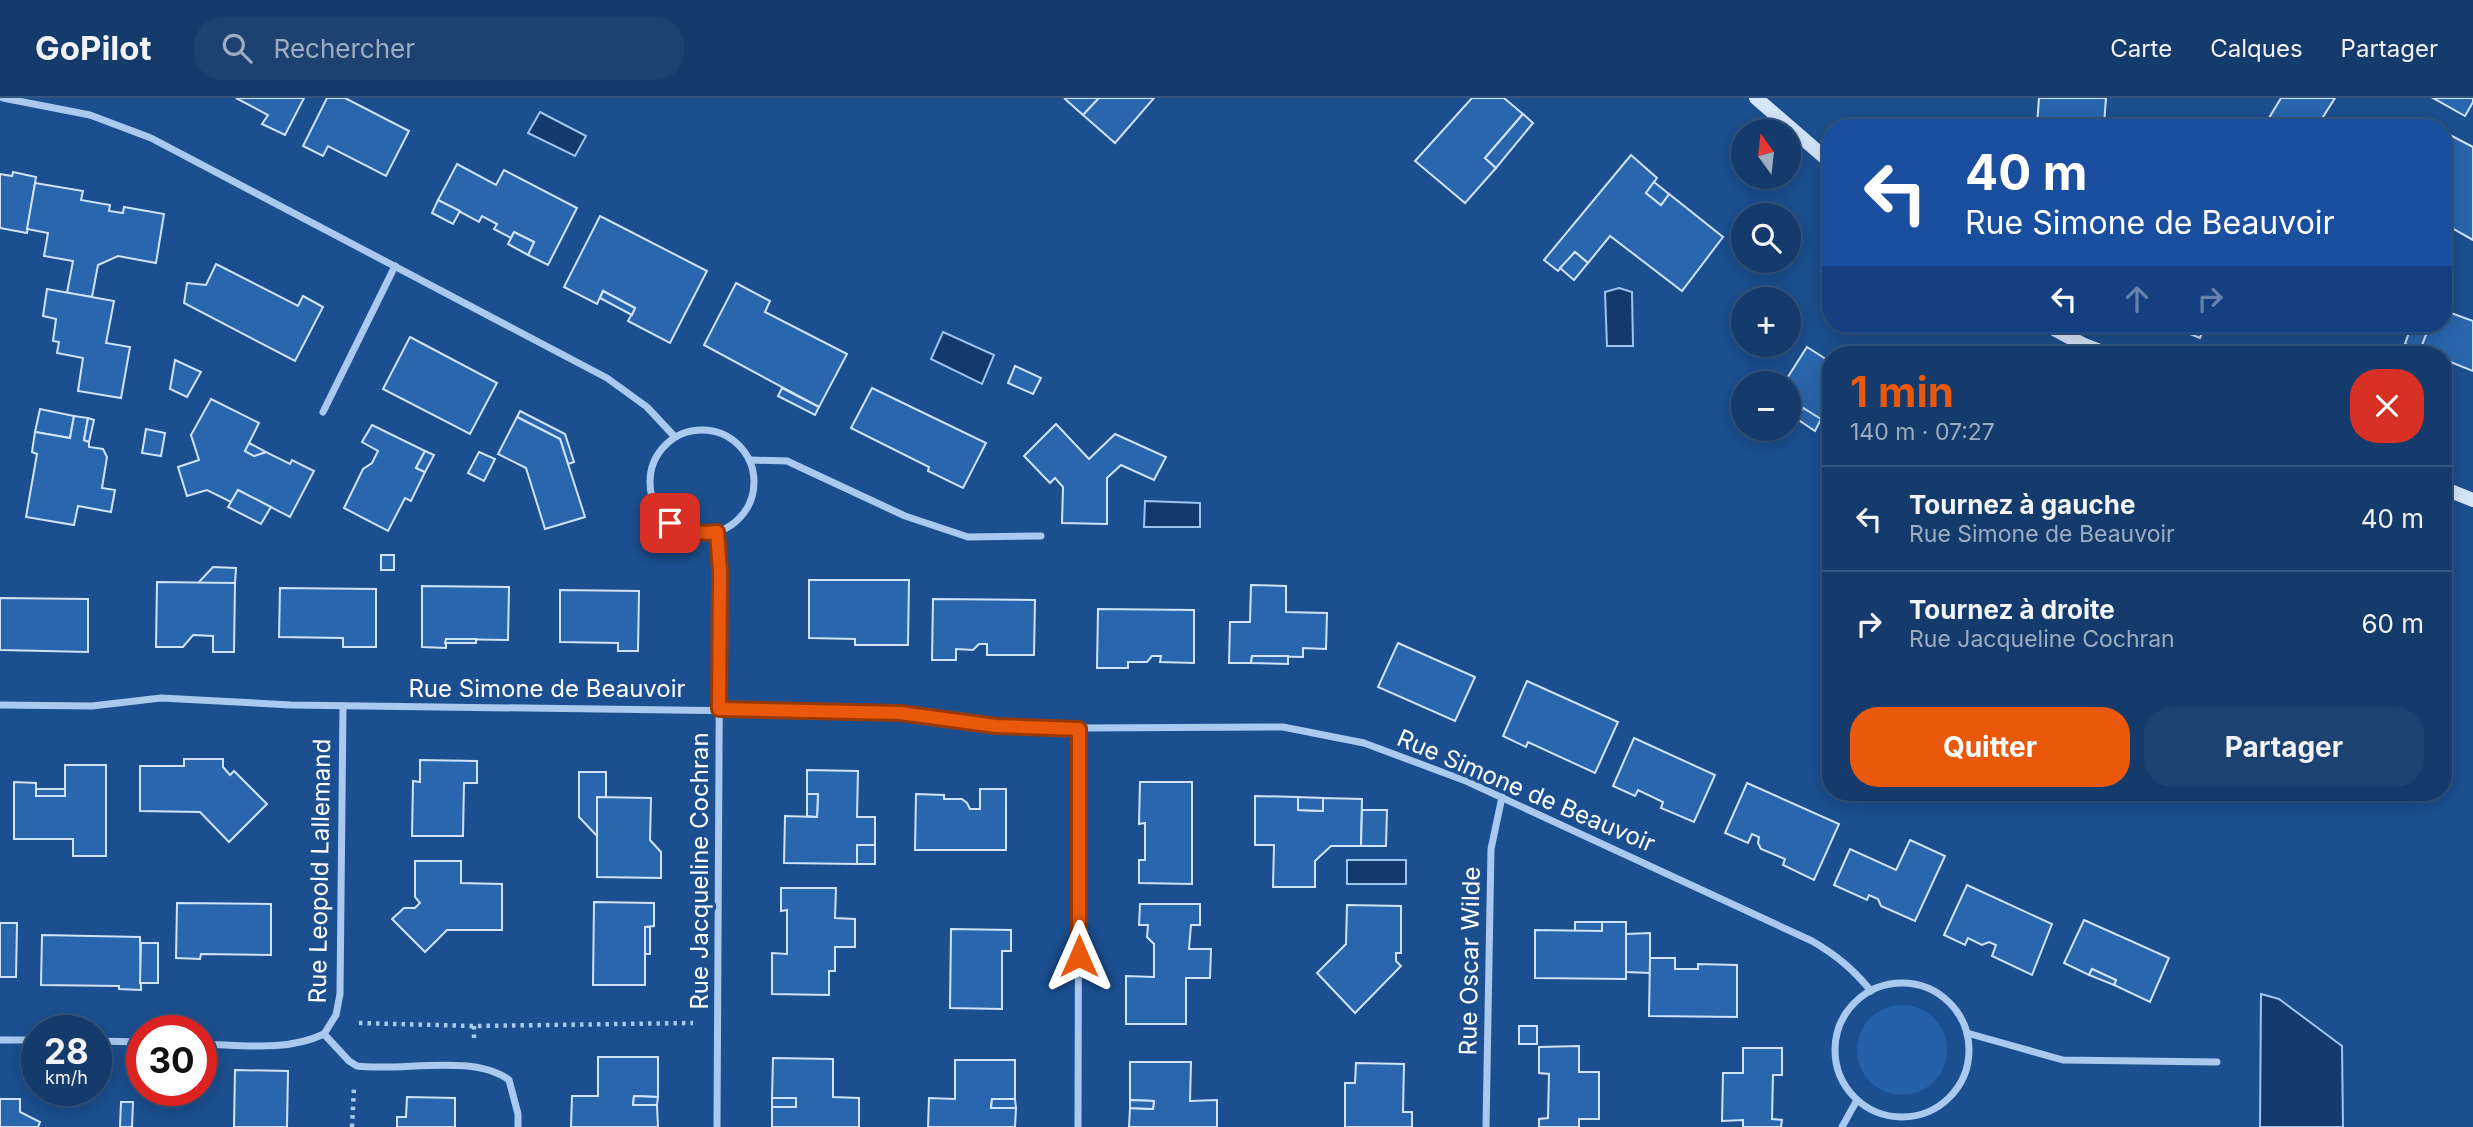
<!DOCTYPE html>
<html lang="fr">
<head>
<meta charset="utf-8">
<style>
	:root { --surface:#143b6b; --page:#1d4271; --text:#f1f3f6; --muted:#9dadc1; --line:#33557e; --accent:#ea580c }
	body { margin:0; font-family:Inter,sans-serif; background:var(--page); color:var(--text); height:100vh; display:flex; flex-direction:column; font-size:26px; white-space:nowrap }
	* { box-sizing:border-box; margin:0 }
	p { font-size:23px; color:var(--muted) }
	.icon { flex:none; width:38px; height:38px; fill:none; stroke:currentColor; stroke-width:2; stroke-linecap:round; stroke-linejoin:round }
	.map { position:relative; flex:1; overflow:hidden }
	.drawer { position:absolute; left:1822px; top:248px; width:630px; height:455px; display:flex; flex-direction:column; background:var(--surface); border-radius:28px; box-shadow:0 4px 18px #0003,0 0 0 2px var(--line) }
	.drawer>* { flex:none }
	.hud { position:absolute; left:1822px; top:21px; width:630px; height:214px; border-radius:28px; box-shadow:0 4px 18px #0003,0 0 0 2px var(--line); background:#1a4fa0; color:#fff; overflow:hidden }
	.needle { width:46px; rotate:345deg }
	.tools { position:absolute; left:1731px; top:21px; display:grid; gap:14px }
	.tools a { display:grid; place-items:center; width:70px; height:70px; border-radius:50%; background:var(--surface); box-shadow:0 4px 18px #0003,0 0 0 2px var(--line); font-size:35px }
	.speed { position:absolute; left:21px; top:917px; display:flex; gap:14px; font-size:35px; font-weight:700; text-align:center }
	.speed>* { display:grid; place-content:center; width:91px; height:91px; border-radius:50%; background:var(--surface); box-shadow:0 4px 18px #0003,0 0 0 2px var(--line); line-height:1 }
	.speed small { font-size:18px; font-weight:400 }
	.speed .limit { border:10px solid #d22; background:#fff; color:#111 }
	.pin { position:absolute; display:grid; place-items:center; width:60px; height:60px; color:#fff; margin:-30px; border-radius:14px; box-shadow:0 4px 10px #0006 }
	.me { position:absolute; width:77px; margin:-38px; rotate:0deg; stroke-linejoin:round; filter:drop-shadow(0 0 5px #0008) }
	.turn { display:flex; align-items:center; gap:24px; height:147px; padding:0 28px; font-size:32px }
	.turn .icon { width:91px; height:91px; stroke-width:2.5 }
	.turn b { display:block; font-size:49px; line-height:60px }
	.lanes { display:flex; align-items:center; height:66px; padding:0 28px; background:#0003; justify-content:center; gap:35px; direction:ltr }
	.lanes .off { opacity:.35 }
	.round { display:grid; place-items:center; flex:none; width:74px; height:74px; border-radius:28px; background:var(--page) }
	.headline { display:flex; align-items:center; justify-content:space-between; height:119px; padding:0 28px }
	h1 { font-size:42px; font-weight:700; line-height:52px; color:var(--accent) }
	.cta { display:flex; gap:14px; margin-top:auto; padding:14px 28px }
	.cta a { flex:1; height:80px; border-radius:28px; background:var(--accent); color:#fff; font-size:28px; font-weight:700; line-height:80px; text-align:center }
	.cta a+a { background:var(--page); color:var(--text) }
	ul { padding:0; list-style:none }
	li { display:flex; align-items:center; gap:21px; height:105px; padding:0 28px; border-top:2px solid var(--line) }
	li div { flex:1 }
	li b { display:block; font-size:26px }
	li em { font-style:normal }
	header { display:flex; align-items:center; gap:42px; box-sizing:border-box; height:98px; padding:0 35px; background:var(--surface); border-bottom:2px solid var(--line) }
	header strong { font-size:33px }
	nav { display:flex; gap:38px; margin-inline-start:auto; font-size:24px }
	.search { width:490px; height:63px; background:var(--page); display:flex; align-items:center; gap:18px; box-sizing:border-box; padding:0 24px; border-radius:28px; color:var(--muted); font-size:26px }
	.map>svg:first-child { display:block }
	.green { fill:#2461a8 }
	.water { fill:#123a6d; stroke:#9cc4f0; stroke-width:2 }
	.building { fill:#2a66ad; stroke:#cfe3fa; stroke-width:2 }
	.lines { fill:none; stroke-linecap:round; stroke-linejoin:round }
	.path { stroke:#a9c9ee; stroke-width:4.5; stroke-dasharray:3.5 5; stroke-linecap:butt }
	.street { stroke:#a9c9ee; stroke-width:7 }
	.secondary { stroke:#d6e6fa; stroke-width:14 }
	.route-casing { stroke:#983908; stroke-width:18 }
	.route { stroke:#ea580c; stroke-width:12 }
	.labels { text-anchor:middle; stroke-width:7; stroke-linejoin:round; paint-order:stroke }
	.street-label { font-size:24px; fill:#fff; stroke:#1b4f8f }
</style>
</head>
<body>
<header>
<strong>GoPilot</strong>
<div class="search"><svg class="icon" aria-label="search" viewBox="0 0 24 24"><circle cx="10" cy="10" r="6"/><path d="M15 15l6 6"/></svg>Rechercher</div>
<nav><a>Carte</a><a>Calques</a><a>Partager</a></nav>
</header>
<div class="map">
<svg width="2473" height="1029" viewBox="0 0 2473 1029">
	<rect width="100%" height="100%" fill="#1b4f8f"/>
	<circle class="green" cx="1902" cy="952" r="45"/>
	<g class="water">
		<polygon points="540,14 586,38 575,58 528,35"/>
		<polygon points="1619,190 1632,194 1633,248 1607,248 1605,194"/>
		<polygon points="943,234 994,257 982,286 931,261"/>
		<polygon points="1145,403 1200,405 1200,429 1144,429"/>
		<rect x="1347" y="762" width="59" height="24"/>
		<polygon points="2261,896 2279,901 2342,948 2343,1029 2260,1029"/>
	</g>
	<g class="building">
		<polygon points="236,0 304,0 285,37 262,26 268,17"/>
		<polygon points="327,0 345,0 409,33 386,78 328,48 323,58 303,48"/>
		<polygon points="1067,0 1099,0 1083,17 1065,1"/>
		<polygon points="1099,0 1154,0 1115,45 1083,17"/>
		<polygon points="1472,0 1504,0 1523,16 1485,60 1496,70 1465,105 1415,63"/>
		<polygon points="2039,0 2106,0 2104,26 2107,27 2107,30 2023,30 2037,27"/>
		<polygon points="2281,0 2335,0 2316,30 2282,30 2272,24 2269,20"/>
		<polygon points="2433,0 2473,0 2473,4 2465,18"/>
		<polygon points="1523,16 1533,25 1496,70 1485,60"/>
		<polygon points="2450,37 2473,49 2473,142 2443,125 2443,49"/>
		<polygon points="1631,57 1657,80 1646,95 1661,107 1669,96 1723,139 1682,193 1610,138 1588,165 1575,154 1558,173 1544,162"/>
		<polygon points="457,66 496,87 504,72 577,110 548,167 528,157 534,144 514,134 511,140 494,131 497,126 482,118 479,124 438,102"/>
		<polygon points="13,74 36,79 27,135 0,130 0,76 12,78"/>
		<polygon points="1654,84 1669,96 1661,107 1646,95"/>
		<polygon points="35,85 83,93 81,102 110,107 109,113 123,115 124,109 164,116 156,165 118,158 98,167 92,199 67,195 73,163 44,158 48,135 27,131"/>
		<polygon points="438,102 460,113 453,126 432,115"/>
		<polygon points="600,118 707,173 670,245 628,223 635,210 603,193 597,206 564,189"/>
		<polygon points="514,134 534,144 528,157 508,146"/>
		<polygon points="1575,154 1588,165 1574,182 1560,170"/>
		<polygon points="216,166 298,208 303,198 323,209 295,263 184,205 187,185 206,187"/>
		<polygon points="736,185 770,203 765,214 847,256 819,309 704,247"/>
		<polygon points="47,191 114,203 106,245 130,249 121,300 78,293 83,260 57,255 59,244 53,243 56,221 43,218"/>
		<polygon points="603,193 635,210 632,217 600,200"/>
		<polygon points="2443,212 2473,223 2473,273 2443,261 2443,257 2433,257 2420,252 2430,226 2443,226"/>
		<polygon points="2165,226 2206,226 2200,240"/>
		<polygon points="2412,226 2430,226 2420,252 2405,246"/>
		<polygon points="410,239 497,285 470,336 383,291"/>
		<polygon points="1807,249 1829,263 1828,265 1830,267 1830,328 1803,310 1801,313 1788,305 1788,285 1784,285"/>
		<polygon points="175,262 201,274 187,299 170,291"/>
		<polygon points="1015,268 1041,280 1033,296 1008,285"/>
		<polygon points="782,290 819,309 815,317 778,298"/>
		<polygon points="872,290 986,345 963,390 928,373 929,369 851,330"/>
		<polygon points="211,301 259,325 245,353 254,358 266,354 290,366 292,362 314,373 290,419 238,392 231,404 207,392 187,398 178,369 199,362 191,337"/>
		<polygon points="1803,310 1821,321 1815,333 1797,321"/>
		<polygon points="40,311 74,318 70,340 35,334"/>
		<polygon points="520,313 565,336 574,364 568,366 560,341 517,319"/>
		<polygon points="74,318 88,320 84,342 89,344 89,349 103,351 107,359 102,390 115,392 111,414 78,408 74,427 26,419 37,356 32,354 35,334 70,340"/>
		<polygon points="517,319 560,341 585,419 545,431 526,370 498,356"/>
		<polygon points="88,320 94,322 89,344 84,342"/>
		<polygon points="1056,326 1089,361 1115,336 1166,359 1154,382 1121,367 1107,380 1107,426 1062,425 1063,389 1055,380 1050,385 1024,358"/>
		<polygon points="372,327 425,353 416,370 425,374 411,403 405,400 388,433 344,410 363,371 372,365 378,353 362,344"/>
		<polygon points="146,331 165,335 161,358 142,355"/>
		<polygon points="249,345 266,354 254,358 245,353"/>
		<polygon points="425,353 434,357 425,374 416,370"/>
		<polygon points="479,354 495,361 484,383 468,375"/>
		<polygon points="238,392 271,409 261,426 228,409"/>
		<rect x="381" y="457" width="13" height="15"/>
		<polygon points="213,469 236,470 235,485 198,485"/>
		<polygon points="809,482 909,482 908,547 855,547 855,541 809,540"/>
		<polygon points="157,484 235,485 234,554 213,554 213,538 193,537 183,549 156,549"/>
		<polygon points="1251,487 1286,488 1286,514 1327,515 1326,551 1303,550 1303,559 1252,558 1251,565 1229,565 1230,524 1250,524"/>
		<polygon points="422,488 509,489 508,542 446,541 446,550 422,549"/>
		<polygon points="280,490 376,491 376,549 343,549 343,540 279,539"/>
		<polygon points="560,492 639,493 638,553 618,553 618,545 560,544"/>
		<polygon points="0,500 88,501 88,554 0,552"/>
		<polygon points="933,501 1035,502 1034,557 987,557 987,546 979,546 973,552 956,551 956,562 932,562"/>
		<polygon points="1098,511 1194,512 1194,565 1160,564 1161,558 1152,558 1147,564 1128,564 1128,570 1097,570"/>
		<polygon points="446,541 476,541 476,545 445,545"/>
		<polygon points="1398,545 1475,579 1455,623 1378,589"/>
		<polygon points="1252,558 1288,558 1288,566 1251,565"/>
		<polygon points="1527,583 1618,624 1595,675 1528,644 1526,649 1503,638"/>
		<polygon points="1634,640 1715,677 1694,724 1661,710 1663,704 1638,692 1635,698 1613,688"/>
		<polygon points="184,661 223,661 223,669 230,677 234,673 267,706 229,744 200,714 140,713 140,668 184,668"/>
		<polygon points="420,662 477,663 477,685 464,685 463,738 412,738 413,683 420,684"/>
		<polygon points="65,667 106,667 106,758 73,758 73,741 14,741 14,684 36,685 36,698 65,698"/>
		<polygon points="807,672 858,673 857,719 875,719 875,747 857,747 857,766 784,765 785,718 817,719 818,696 807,696"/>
		<polygon points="579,674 606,674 606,700 597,699 597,738 579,719"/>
		<polygon points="1140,684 1192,684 1192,786 1139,785 1139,762 1145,762 1145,725 1139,726"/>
		<polygon points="1747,685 1839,726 1814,782 1783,767 1785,761 1761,751 1758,745 1759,739 1752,736 1748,745 1725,735"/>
		<rect x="36" y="691" width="29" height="7"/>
		<polygon points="980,691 1006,691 1006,752 915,752 916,696 944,697 944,701 962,701 967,705 970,711 980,711"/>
		<polygon points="807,696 818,696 817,719 807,718"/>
		<polygon points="1255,698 1298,699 1298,712 1323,713 1323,700 1362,701 1361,748 1331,748 1315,763 1315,789 1273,789 1274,747 1255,747"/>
		<polygon points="597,699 651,700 650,742 661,754 661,780 597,779"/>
		<polygon points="1298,699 1323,700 1323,713 1298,712"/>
		<polygon points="1362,712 1387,712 1386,748 1361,748"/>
		<polygon points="1910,742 1945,758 1915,823 1881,808 1878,801 1869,797 1867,802 1834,787 1850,751 1896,772"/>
		<rect x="857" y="747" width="18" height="19"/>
		<polygon points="415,763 461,763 461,785 502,786 502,832 447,832 425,854 392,821 404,810 415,810 420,805 415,799"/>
		<polygon points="1967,787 2052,826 2032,877 1992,858 1996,847 1989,844 1982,847 1968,840 1965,847 1944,837"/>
		<polygon points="781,790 836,790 835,820 855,821 855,849 835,849 835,873 829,873 829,897 772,896 772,855 787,856 787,812 781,813"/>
		<polygon points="594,804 654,805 654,828 645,829 645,887 593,887"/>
		<polygon points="177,805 271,806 271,857 201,856 200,861 176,860"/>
		<polygon points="1140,806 1200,806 1200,827 1191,827 1189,851 1211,851 1210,880 1186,880 1186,926 1126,926 1126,878 1154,879 1154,846 1147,839 1148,827 1139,827"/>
		<polygon points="1347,807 1401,808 1401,855 1396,855 1396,863 1401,868 1355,915 1317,875 1346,846"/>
		<polygon points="2084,822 2169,860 2150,904 2114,887 2116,882 2092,871 2089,877 2064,865"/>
		<rect x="1575" y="824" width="27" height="9"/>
		<polygon points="1602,824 1626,824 1626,881 1535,880 1535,832 1602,833"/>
		<polygon points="0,825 17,825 16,879 0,879"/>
		<rect x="645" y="829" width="5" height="27"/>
		<polygon points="951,831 1011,832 1011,853 1002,853 1002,911 950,910"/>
		<polygon points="1650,835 1650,875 1626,874 1626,836"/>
		<polygon points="42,837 140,839 141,892 119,891 119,888 41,887"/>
		<polygon points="141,845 158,845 158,885 140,885"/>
		<polygon points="1650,860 1675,860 1675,871 1698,871 1698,866 1737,867 1737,919 1649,918"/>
		<polygon points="2092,871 2116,882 2114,887 2089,877"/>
		<rect x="1519" y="928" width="18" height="18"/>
		<polygon points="1579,948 1579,974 1599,974 1599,1021 1579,1021 1579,1029 1539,1029 1539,1021 1548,1020 1549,976 1539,975 1539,949"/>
		<polygon points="1743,950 1782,950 1782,977 1773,977 1772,1021 1782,1022 1781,1029 1743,1029 1743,1022 1722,1023 1723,975 1743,975"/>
		<polygon points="598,959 658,959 658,999 634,998 633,1007 657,1007 658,1029 571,1029 572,998 598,998"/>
		<polygon points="773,960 833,961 833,999 859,1000 859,1029 772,1029 772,1009 796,1009 796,1000 772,1000"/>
		<polygon points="955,962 1015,962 1015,1001 992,1001 991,1010 1016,1010 1015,1029 928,1029 929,1000 955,1001"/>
		<polygon points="1130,964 1191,964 1190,1003 1217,1002 1217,1029 1129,1029 1130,1010 1153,1011 1154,1003 1130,1002"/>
		<polygon points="1356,965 1404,966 1403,1014 1412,1014 1412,1029 1345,1029 1345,985 1355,985"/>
		<polygon points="235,972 288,973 287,1029 234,1029"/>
		<polygon points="634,998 658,999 657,1007 633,1007"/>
		<polygon points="407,999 455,1000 455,1029 397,1029 397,1019 406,1019"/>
		<rect x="772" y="1000" width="24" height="9"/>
		<polygon points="0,1001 20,1001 20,1014 40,1024 38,1029 0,1029"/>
		<polygon points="992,1001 1015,1001 1016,1010 991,1010"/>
		<polygon points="1130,1002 1154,1003 1153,1011 1130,1010"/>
		<polygon points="121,1004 133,1004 132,1029 120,1029"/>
	</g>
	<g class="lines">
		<g class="path">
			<polyline points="359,925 474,928 693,925"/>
			<polyline points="474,928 474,944"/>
			<polyline points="352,1029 354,990"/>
		</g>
		<g class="street">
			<polyline points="3,0 90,17 151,40 607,280 647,309 675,339"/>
			<polyline points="323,314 395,168"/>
			<circle cx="702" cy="384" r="52"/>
			<polyline points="750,362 787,363 905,418 968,439 1041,438"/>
			<path d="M0,607L92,608L161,600L291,607L900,615L996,628L1079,630L1283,629L1364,645L1466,683L1812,843C1836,857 1853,871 1871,893"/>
			<circle cx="1902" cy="952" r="67"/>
			<polyline points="1967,935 2063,962 2217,964"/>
			<polyline points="324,936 336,917 340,896 343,608"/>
			<path d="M324,936L349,963L357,968C401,974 473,955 509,982L518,1016V1029"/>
			<polyline points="0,942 37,942"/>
			<polyline points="96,943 142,944"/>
			<path d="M201,946C243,947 286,954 324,936"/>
			<polyline points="717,1029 720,474 717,434"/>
			<polyline points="1078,1029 1079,630"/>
			<polyline points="1486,1029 1491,751 1502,699"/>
			<polyline points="1842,1029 1857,1002"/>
		</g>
		<g class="secondary">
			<polyline points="1756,0 1830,64"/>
			<polyline points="2045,226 2082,246 2110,257"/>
			<polyline points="2443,390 2473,402"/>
		</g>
	</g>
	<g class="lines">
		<defs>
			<path id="route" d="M670,425C686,434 699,436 717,434L720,474L719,611L900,615L996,628L1079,631V858"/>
		</defs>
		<use href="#route" class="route-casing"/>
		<use href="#route" class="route"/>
	</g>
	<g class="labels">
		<g class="street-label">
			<text x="547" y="599">Rue Simone de Beauvoir</text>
			<text transform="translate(1526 693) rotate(23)" y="8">Rue Simone de Beauvoir</text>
			<text transform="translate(320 773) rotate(-89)" y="8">Rue Leopold Lallemand</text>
			<text transform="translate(700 773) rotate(-90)" y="8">Rue Jacqueline Cochran</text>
			<text transform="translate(1470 863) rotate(-89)" y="8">Rue Oscar Wilde</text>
		</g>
	</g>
</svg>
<div class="tools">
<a><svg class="needle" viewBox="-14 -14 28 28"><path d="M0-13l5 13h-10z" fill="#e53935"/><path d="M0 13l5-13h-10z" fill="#9dadc1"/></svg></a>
<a><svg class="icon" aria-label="search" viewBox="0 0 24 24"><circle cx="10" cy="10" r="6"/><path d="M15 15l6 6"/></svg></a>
<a>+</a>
<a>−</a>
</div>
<div class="speed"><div>28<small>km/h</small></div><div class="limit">30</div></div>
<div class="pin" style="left:670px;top:425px;background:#d93025"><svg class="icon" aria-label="arrive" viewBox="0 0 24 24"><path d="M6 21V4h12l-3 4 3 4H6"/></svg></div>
<svg class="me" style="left:1079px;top:858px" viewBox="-20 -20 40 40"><path d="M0-17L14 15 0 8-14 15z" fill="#ea580c" stroke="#fff" stroke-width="4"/></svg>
<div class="hud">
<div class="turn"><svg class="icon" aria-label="left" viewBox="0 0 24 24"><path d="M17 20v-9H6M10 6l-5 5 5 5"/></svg><div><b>40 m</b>Rue Simone de Beauvoir</div></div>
<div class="lanes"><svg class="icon" aria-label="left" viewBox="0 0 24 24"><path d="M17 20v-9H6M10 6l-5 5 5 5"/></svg><svg class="icon off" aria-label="ahead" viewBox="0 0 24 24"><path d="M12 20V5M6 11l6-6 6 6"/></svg><svg class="icon off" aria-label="right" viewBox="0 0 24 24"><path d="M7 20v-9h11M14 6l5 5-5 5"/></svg></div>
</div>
<section class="drawer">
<div class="headline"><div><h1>1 min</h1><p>140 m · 07:27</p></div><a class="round" style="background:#d93025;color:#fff"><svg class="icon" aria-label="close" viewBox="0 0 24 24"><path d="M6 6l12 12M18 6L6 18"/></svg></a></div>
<ul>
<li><svg class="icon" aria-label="left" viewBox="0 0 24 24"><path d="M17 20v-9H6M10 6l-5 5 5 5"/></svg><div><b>Tournez à gauche</b><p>Rue Simone de Beauvoir</p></div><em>40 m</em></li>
<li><svg class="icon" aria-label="right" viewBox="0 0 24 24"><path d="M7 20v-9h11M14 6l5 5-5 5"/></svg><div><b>Tournez à droite</b><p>Rue Jacqueline Cochran</p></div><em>60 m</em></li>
</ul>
<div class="cta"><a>Quitter</a><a>Partager</a></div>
</section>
</div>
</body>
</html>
